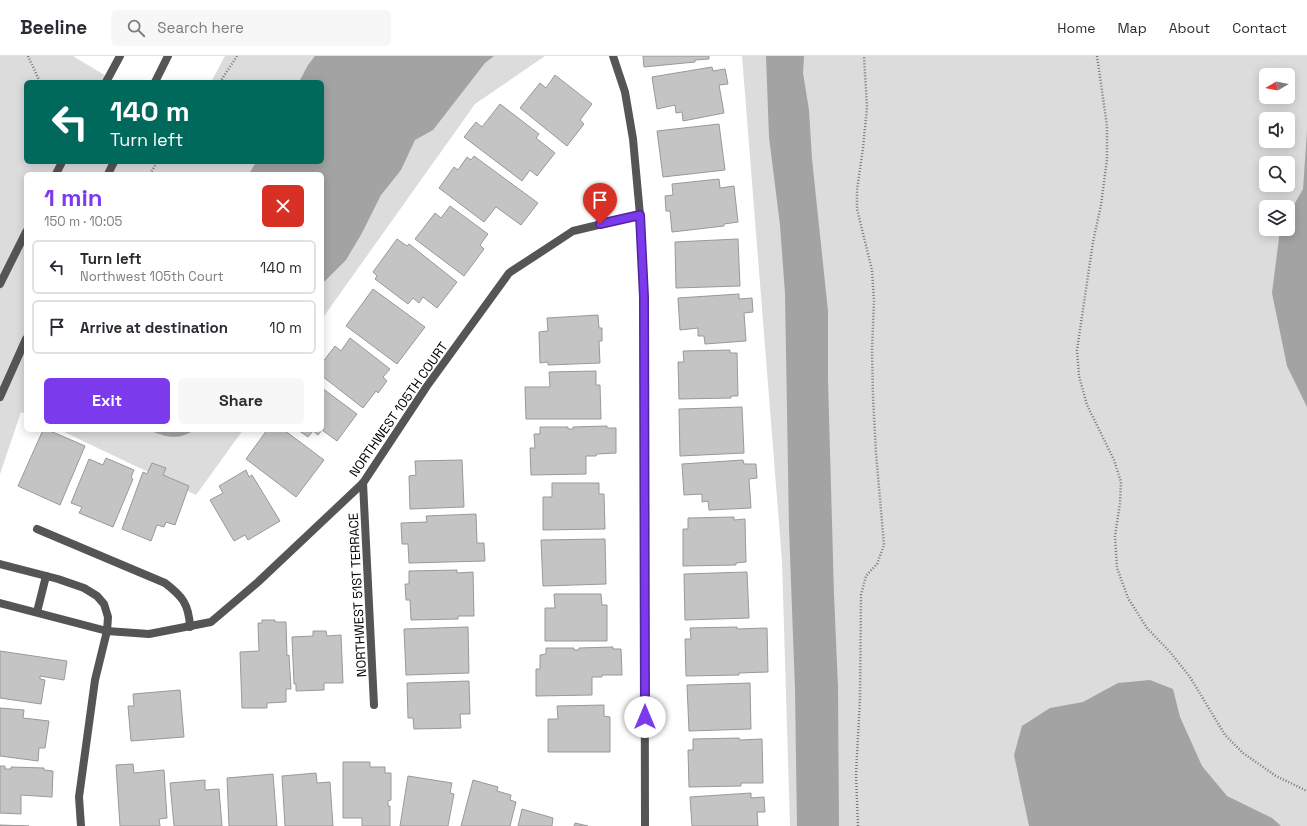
<!DOCTYPE html>
<html lang="en">
<head>
<meta charset="utf-8">
<style>
	:root { --surface:#fff; --page:#f7f7f7; --text:#2b2b33; --muted:#7c7c81; --line:#e1e1e2; --accent:#7c3aed }
	body { margin:0; font-family:"Space Grotesk",sans-serif; background:var(--page); color:var(--text); height:100vh; display:flex; flex-direction:column; font-size:15px; white-space:nowrap }
	* { box-sizing:border-box; margin:0 }
	p { font-size:13px; color:var(--muted) }
	.icon { flex:none; width:22px; height:22px; fill:none; stroke:currentColor; stroke-width:2; stroke-linecap:round; stroke-linejoin:round }
	.map { position:relative; flex:1; overflow:hidden }
	.panel { position:absolute; left:24px; top:116px; width:300px; height:260px; display:flex; flex-direction:column; background:var(--surface); border-radius:6px; box-shadow:0 2px 10px #0003 }
	.panel>* { flex:none }
	.top-card { position:absolute; left:24px; top:24px; width:300px; height:84px; border-radius:6px; box-shadow:0 2px 10px #0003; background:#00695c; color:#fff; overflow:hidden }
	.needle { width:26px; rotate:260deg }
	.fabs { position:absolute; left:1259px; top:12px; display:grid; gap:8px }
	.fabs a { display:grid; place-items:center; width:36px; height:36px; border-radius:6px; background:var(--surface); box-shadow:0 2px 10px #0003; font-size:20px }
	.pin { position:absolute; display:grid; place-items:center; width:34px; height:34px; color:#fff; margin:-41px -17px; border-radius:50% 50% 50% 0; rotate:-45deg; box-shadow:0 0 4px #0007 }
	.pin .icon { rotate:45deg }
	.me { position:absolute; width:44px; margin:-22px; rotate:0deg; stroke-linejoin:round; filter:drop-shadow(0 0 3px #0008) }
	.turn { display:flex; align-items:center; gap:14px; height:84px; padding:0 20px; font-size:18px }
	.turn .icon { width:52px; height:52px; stroke-width:2.5 }
	.turn b { display:block; font-size:28px; line-height:34px }
	.round { display:grid; place-items:center; flex:none; width:42px; height:42px; border-radius:6px; background:var(--page) }
	.head { display:flex; align-items:center; justify-content:space-between; height:68px; padding:0 20px }
	h1 { font-size:24px; font-weight:600; line-height:30px; color:var(--accent) }
	.cta { display:flex; gap:8px; margin-top:auto; padding:8px 20px }
	.cta a { flex:1; height:46px; border-radius:6px; background:var(--accent); color:#fff; font-size:16px; font-weight:600; line-height:46px; text-align:center }
	.cta a+a { background:var(--page); color:var(--text) }
	ul { padding:0; list-style:none }
	li { display:flex; align-items:center; gap:12px; height:54px; margin:0 8px 6px; padding:0 12px; border:2px solid var(--line); border-radius:6px }
	li div { flex:1 }
	li b { display:block; font-size:15px }
	li em { font-style:normal }
	header { display:flex; align-items:center; gap:24px; box-sizing:border-box; height:56px; padding:0 20px; background:var(--surface); border-bottom:1px solid var(--line) }
	header strong { font-size:19px }
	nav { display:flex; gap:22px; margin-inline-start:auto; font-size:14px }
	.search { width:280px; height:36px; background:var(--page); display:flex; align-items:center; gap:10px; box-sizing:border-box; padding:0 14px; border-radius:6px; color:var(--muted); font-size:15px }
	.map>svg:first-child { display:block }
	.green { fill:#dcdcdc; fill-rule:evenodd }
	.water { fill:#a3a3a3 }
	.building { fill:#c4c4c4; stroke:#999 }
	.lines { fill:none; stroke-linecap:round; stroke-linejoin:round }
	.path { stroke:#777; stroke-width:2.5; stroke-dasharray:1 2; stroke-linecap:butt }
	.service { stroke:#555; stroke-width:8 }
	.minor { stroke:#555; stroke-width:8 }
	.tertiary { stroke:#555; stroke-width:8 }
	.route-casing { stroke:#51269a; stroke-width:10 }
	.route { stroke:#7c3aed; stroke-width:7 }
	.labels { text-anchor:middle; stroke-width:3; stroke-linejoin:round; paint-order:stroke }
	.street-label { font-size:13px; fill:#000; stroke:#fff }
</style>
</head>
<body>
<header>
<strong>Beeline</strong>
<div class="search"><svg class="icon" aria-label="search" viewBox="0 0 24 24"><circle cx="10" cy="10" r="6"/><path d="M15 15l6 6"/></svg>Search here</div>
<nav><a>Home</a><a>Map</a><a>About</a><a>Contact</a></nav>
</header>
<div class="map">
<svg width="1307" height="770" viewBox="0 0 1307 770">
	<rect width="100%" height="100%" fill="#fff"/>
	<g class="green">
		<polygon points="0,0 73,0 116,26 26,26 26,106 322,106 322,26 211,26 225,0 545,0 475,48 322,263 322,118 26,118 26,358 21,356 0,418"/>
		<path d="M742,0H1307V770H790L782,505ZM1266,19H1288V41H1266ZM1266,63H1288V85H1266ZM1266,107H1288V129H1266ZM1266,151H1288V173H1266Z"/>
		<polygon points="60,374 243,374 196,439"/>
	</g>
	<g class="water">
		<polygon points="315,0 494,0 485,7 433,74 415,84 401,114 381,139 362,177 346,204 322,228 322,118 249,118 256,106 322,106 322,26 299,26 308,9"/>
		<polygon points="766,0 804,0 803,17 809,54 812,103 828,255 828,323 834,538 838,631 839,770 797,770 795,634 789,472 785,237 780,169 769,81"/>
		<polygon points="1307,75 1307,351 1287,310 1272,237 1280,174 1288,173 1288,159 1303,133"/>
		<path d="M149,374H194C178,385 165,381 149,374Z"/>
		<polygon points="1150,624 1173,633 1180,661 1202,710 1227,740 1272,762 1281,770 1029,770 1014,699 1022,670 1050,652 1083,646 1118,627"/>
	</g>
	<g class="building">
		<polygon points="643,0 709,0 709,3 695,4 695,6 644,11"/>
		<polygon points="712,11 713,15 725,13 728,28 719,29 724,57 683,65 682,56 676,57 675,49 657,53 652,21"/>
		<polygon points="555,19 592,48 580,64 584,68 567,90 520,52 540,27 546,32"/>
		<polygon points="500,48 539,78 536,82 555,97 537,120 530,114 522,125 464,81 476,66 482,71"/>
		<polygon points="719,68 725,114 663,121 657,75"/>
		<polygon points="474,100 538,147 521,169 496,151 484,166 439,132 454,111 458,114 467,101 471,104"/>
		<polygon points="719,123 720,132 734,130 738,166 724,168 724,170 672,176 670,155 666,155 665,140 673,139 672,128"/>
		<polygon points="450,150 488,178 480,189 484,193 464,220 415,183 435,157 441,162"/>
		<polygon points="397,183 407,190 409,188 457,226 437,252 423,241 419,247 413,242 408,248 375,223 377,220 373,216"/>
		<polygon points="738,183 740,230 676,232 675,186"/>
		<polygon points="373,233 425,271 397,308 346,270"/>
		<polygon points="739,238 739,243 752,242 753,256 744,257 746,285 705,288 704,280 698,280 698,272 680,274 678,242"/>
		<polygon points="598,259 599,272 602,272 602,285 599,285 600,307 548,309 548,306 540,307 539,276 548,275 547,262"/>
		<polygon points="350,282 390,313 383,321 387,325 378,337 376,335 363,352 322,320 322,307 335,290 341,295"/>
		<polygon points="730,294 730,297 737,297 738,340 731,340 731,342 679,343 678,306 684,306 683,295"/>
		<polygon points="596,315 596,329 600,329 601,363 526,363 525,331 550,331 549,316"/>
		<polygon points="322,332 357,358 337,385 322,374 318,379 313,375 308,381 298,374 322,374"/>
		<polygon points="742,351 744,397 680,400 679,353"/>
		<polygon points="607,370 607,372 616,372 616,397 597,398 596,400 586,400 586,418 531,419 530,392 535,392 534,378 540,378 540,371 568,371 568,373 573,373 573,371"/>
		<polygon points="43,374 48,374 85,390 60,449 18,430"/>
		<polygon points="267,374 284,374 324,404 296,441 246,403"/>
		<polygon points="106,402 134,414 131,421 133,423 113,471 79,457 82,451 71,447 89,403 103,409"/>
		<polygon points="462,404 464,451 410,453 409,420 416,419 415,405"/>
		<polygon points="743,404 744,408 756,408 757,422 749,423 751,452 709,454 708,445 702,446 702,438 684,439 682,408"/>
		<polygon points="152,407 166,412 163,419 189,430 175,469 166,466 164,471 157,469 151,485 122,473 143,416 147,418"/>
		<polygon points="246,414 249,421 252,419 280,465 248,484 245,479 234,485 210,444 223,437 219,430"/>
		<polygon points="552,427 599,427 599,438 604,438 605,473 543,474 543,441 552,441"/>
		<polygon points="476,458 477,487 484,487 485,505 409,507 408,488 402,488 401,467 427,466 426,460"/>
		<polygon points="734,461 734,464 745,463 746,506 736,507 736,509 683,510 683,473 688,473 688,462"/>
		<polygon points="605,483 606,528 543,530 541,484"/>
		<polygon points="457,514 457,517 473,516 474,560 458,560 458,563 411,564 410,544 406,544 405,528 409,528 409,515"/>
		<polygon points="747,516 749,562 685,564 684,518"/>
		<polygon points="554,538 601,538 602,549 607,549 607,585 545,585 545,552 555,552"/>
		<polygon points="262,564 275,564 275,566 286,566 287,600 289,599 291,633 286,633 286,646 267,647 267,652 242,652 240,596 259,595 258,567 262,567"/>
		<polygon points="468,571 469,617 406,619 404,573"/>
		<polygon points="737,571 737,573 767,572 768,616 739,617 739,619 686,620 685,583 691,583 690,572"/>
		<polygon points="313,575 326,575 327,580 341,579 343,627 324,627 324,634 296,635 296,628 294,628 292,581 313,580"/>
		<polygon points="613,591 613,593 621,593 622,619 602,619 602,621 592,621 592,639 536,640 536,613 540,613 540,599 546,598 546,592 574,592 574,594 579,594 579,592"/>
		<polygon points="0,595 67,605 64,624 40,620 40,623 45,624 41,648 0,642"/>
		<polygon points="469,625 470,658 460,658 461,672 414,673 413,662 408,662 407,627"/>
		<polygon points="750,627 751,673 689,675 687,629"/>
		<polygon points="180,634 184,681 131,685 128,650 134,650 133,638"/>
		<polygon points="604,649 604,660 610,661 610,696 548,696 548,663 558,663 557,650"/>
		<polygon points="0,652 24,654 23,662 49,665 45,692 39,692 38,705 0,700"/>
		<polygon points="739,682 740,684 762,683 763,727 741,727 741,730 689,731 688,694 693,694 693,683"/>
		<polygon points="343,706 370,706 370,711 385,711 385,717 391,717 391,744 388,745 388,750 390,750 390,770 362,770 362,762 343,762"/>
		<polygon points="133,708 134,717 164,714 167,762 159,763 160,770 120,770 116,709"/>
		<polygon points="0,710 5,710 5,713 11,713 11,711 44,712 44,714 53,715 52,741 21,739 21,758 0,757"/>
		<polygon points="316,717 317,727 330,726 333,770 285,770 282,720"/>
		<polygon points="273,718 277,770 229,770 227,722"/>
		<polygon points="408,720 452,727 450,737 454,738 448,770 400,770"/>
		<polygon points="205,724 205,734 219,733 222,770 174,770 170,727"/>
		<polygon points="473,724 498,731 497,735 511,739 510,744 516,746 510,770 461,770"/>
		<polygon points="751,737 751,742 764,741 765,756 757,756 758,770 692,770 690,741"/>
		<polygon points="522,753 553,762 552,770 518,770"/>
		<polygon points="575,767 588,770 574,770"/>
		<polygon points="0,769 29,770 0,770"/>
	</g>
	<g class="lines">
		<g class="path">
			<polyline points="28,0 40,26"/>
			<polyline points="1097,0 1107,70 1107,103 1101,149 1093,186 1077,294 1079,320 1087,349 1114,404 1121,426 1120,447 1115,480 1117,512 1128,542 1147,572 1170,596 1190,621 1225,679 1243,697 1276,720 1307,735"/>
			<polyline points="220,26 237,0"/>
			<polyline points="150,118 157,106"/>
			<polyline points="858,770 856,718 860,643 861,539 866,520 877,508 884,489 876,397 873,341 872,294 874,245 872,214 857,153 857,134 863,92 867,51 864,0"/>
		</g>
		<path class="service" d="M37,473L165,527C182,540 189,548 190,571"/>
		<g class="minor">
			<polyline points="613,0 625,36 633,83 640,159 644,241 645,770"/>
			<polyline points="363,427 374,649"/>
			<polyline points="0,508 58,523 84,532 97,540 104,548 108,561 107,575 95,624 79,741 81,770"/>
			<polyline points="0,547 107,575 149,578 211,566 258,526 363,427 427,330 509,217 573,175 640,159"/>
			<polyline points="37,556 46,520"/>
		</g>
		<g class="tertiary">
			<polyline points="106,26 120,0"/>
			<polyline points="155,26 168,0"/>
			<polyline points="56,118 62,106"/>
			<polyline points="108,118 114,106"/>
			<polyline points="0,228 26,176"/>
			<polyline points="0,341 26,283"/>
		</g>
	</g>
	<g class="lines">
		<defs>
			<polyline id="route" points="600,168 640,159 644,241 645,661"/>
		</defs>
		<use href="#route" class="route-casing"/>
		<use href="#route" class="route"/>
	</g>
	<g class="labels">
		<g class="street-label">
			<text transform="translate(398 353) rotate(-55)" y="5">NORTHWEST 105TH COURT</text>
			<text transform="translate(357 539) rotate(-93)" y="5">NORTHWEST 51ST TERRACE</text>
		</g>
	</g>
</svg>
<div class="fabs">
<a><svg class="needle" viewBox="-14 -14 28 28"><path d="M0-13l5 13h-10z" fill="#e53935"/><path d="M0 13l5-13h-10z" fill="#7c7c81"/></svg></a>
<a><svg class="icon" aria-label="sound" viewBox="0 0 24 24"><path d="M4 9h4l5-4v14l-5-4H4zM17 9q2 3 0 6"/></svg></a>
<a><svg class="icon" aria-label="search" viewBox="0 0 24 24"><circle cx="10" cy="10" r="6"/><path d="M15 15l6 6"/></svg></a>
<a><svg class="icon" aria-label="layers" viewBox="0 0 24 24"><path d="M12 4l9 5-9 5-9-5zM3 14l9 5 9-5"/></svg></a>
</div>
<div class="pin" style="left:600px;top:168px;background:#d93025"><svg class="icon" aria-label="arrive" viewBox="0 0 24 24"><path d="M6 21V4h12l-3 4 3 4H6"/></svg></div>
<svg class="me" style="left:645px;top:661px" viewBox="-20 -20 40 40"><circle r="19" fill="#fff"/><path d="M0-13L10 11 0 6-10 11z" fill="#7c3aed"/></svg>
<div class="top-card">
<div class="turn"><svg class="icon" aria-label="left" viewBox="0 0 24 24"><path d="M17 20v-9H6M10 6l-5 5 5 5"/></svg><div><b>140 m</b>Turn left</div></div>
</div>
<section class="panel">
<div class="head"><div><h1>1 min</h1><p>150 m · 10:05</p></div><a class="round" style="background:#d93025;color:#fff"><svg class="icon" aria-label="close" viewBox="0 0 24 24"><path d="M6 6l12 12M18 6L6 18"/></svg></a></div>
<ul>
<li><svg class="icon" aria-label="left" viewBox="0 0 24 24"><path d="M17 20v-9H6M10 6l-5 5 5 5"/></svg><div><b>Turn left</b><p>Northwest 105th Court</p></div><em>140 m</em></li>
<li><svg class="icon" aria-label="arrive" viewBox="0 0 24 24"><path d="M6 21V4h12l-3 4 3 4H6"/></svg><div><b>Arrive at destination</b></div><em>10 m</em></li>
</ul>
<div class="cta"><a>Exit</a><a>Share</a></div>
</section>
</div>
</body>
</html>
